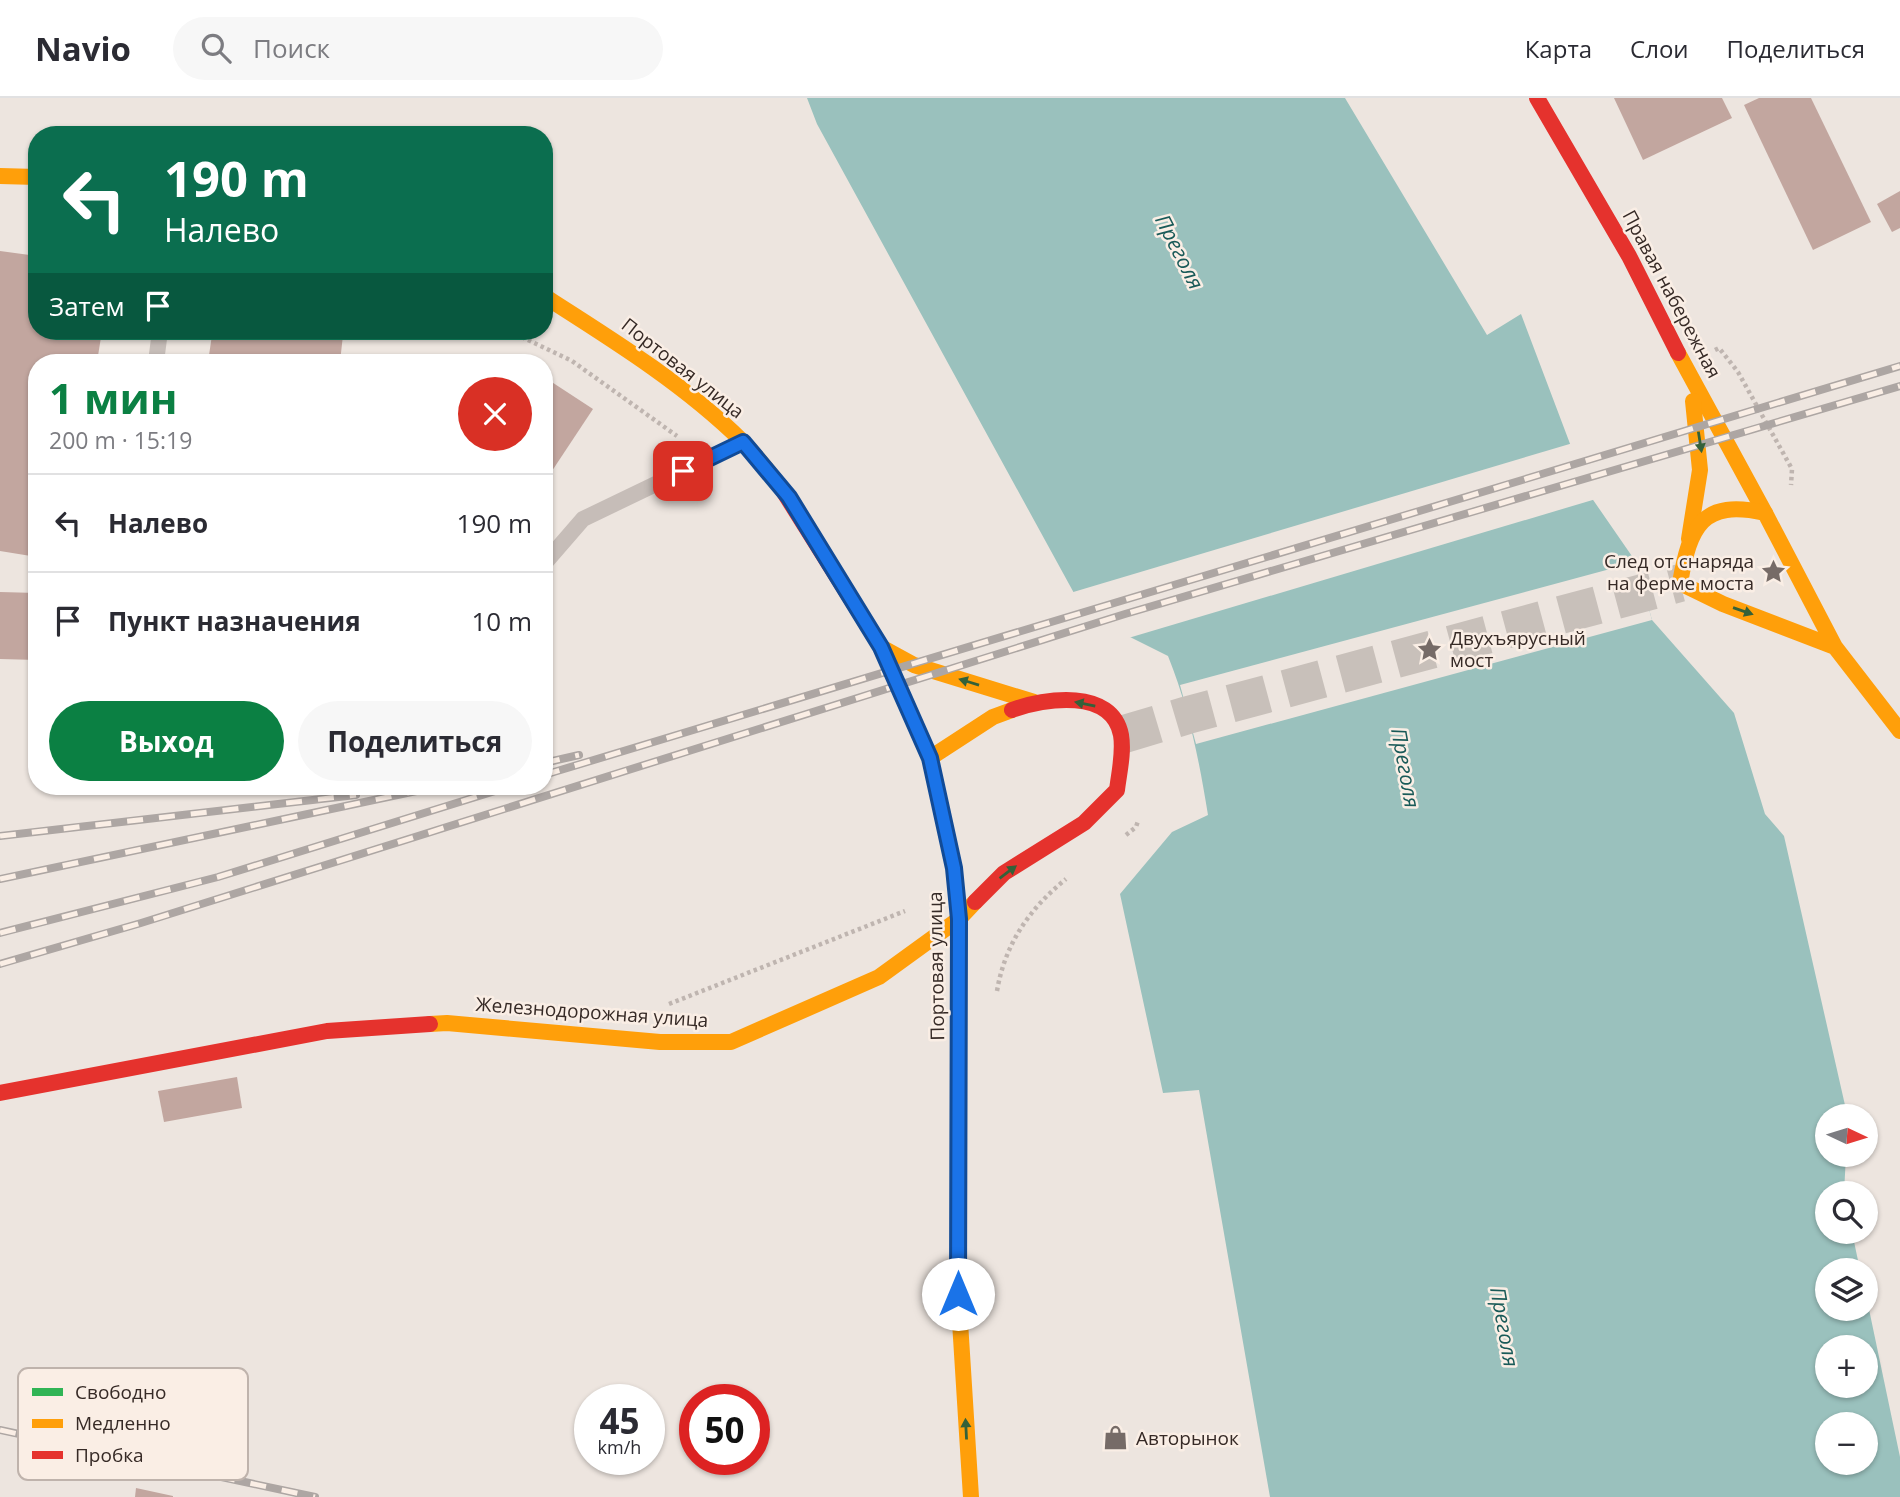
<!DOCTYPE html>
<html lang="ru">
<head>
<meta charset="utf-8">
<style>
	:root { --surface:#fff; --page:#f7f7f7; --text:#2b2b33; --muted:#7c7c81; --line:#e1e1e2; --accent:#0b8043 }
	body { margin:0; font-family:"Open Sans",sans-serif; background:var(--page); color:var(--text); height:100vh; display:flex; flex-direction:column; font-size:26px; white-space:nowrap }
	* { box-sizing:border-box; margin:0 }
	p { font-size:23px; color:var(--muted) }
	.icon { flex:none; width:38px; height:38px; fill:none; stroke:currentColor; stroke-width:2; stroke-linecap:round; stroke-linejoin:round }
	.map { position:relative; flex:1; overflow:hidden }
	.drawer { position:absolute; left:28px; top:256px; width:525px; height:441px; display:flex; flex-direction:column; background:var(--surface); border-radius:28px; box-shadow:0 2px 5px #0004 }
	.drawer>* { flex:none }
	.top-card { position:absolute; left:28px; top:28px; width:525px; height:214px; border-radius:28px; box-shadow:0 2px 5px #0004; background:#0b6e4f; color:#fff; overflow:hidden }
	.needle { width:46px; rotate:94deg }
	.buttons { position:absolute; left:1815px; top:1006px; display:grid; gap:14px }
	.buttons a { display:grid; place-items:center; width:63px; height:63px; border-radius:50%; background:var(--surface); box-shadow:0 2px 5px #0004; font-size:35px }
	.speed { position:absolute; left:574px; top:1286px; display:flex; gap:14px; font-size:35px; font-weight:700; text-align:center }
	.speed>* { display:grid; place-content:center; width:91px; height:91px; border-radius:50%; background:var(--surface); box-shadow:0 2px 5px #0004; line-height:1 }
	.speed small { font-size:18px; font-weight:400 }
	.speed .limit { border:10px solid #d22; background:#fff; color:#111 }
	.pin { position:absolute; display:grid; place-items:center; width:60px; height:60px; color:#fff; margin:-30px; border-radius:14px; box-shadow:0 4px 10px #0006 }
	.me { position:absolute; width:77px; margin:-38px; rotate:0deg; stroke-linejoin:round; filter:drop-shadow(0 0 5px #0008) }
	.turn { display:flex; align-items:center; gap:24px; height:147px; padding:0 21px; font-size:32px }
	.turn .icon { width:91px; height:91px; stroke-width:2.5 }
	.turn b { display:block; font-size:49px; line-height:60px }
	.then { display:flex; align-items:center; height:66px; padding:0 21px; background:#0003; gap:14px; font-size:26px }
	.round { display:grid; place-items:center; flex:none; width:74px; height:74px; border-radius:37px; background:var(--page) }
	.summary { display:flex; align-items:center; justify-content:space-between; height:119px; padding:0 21px }
	h1 { font-size:42px; font-weight:700; line-height:52px; color:var(--accent) }
	.button { display:flex; gap:14px; margin-top:auto; padding:14px 21px }
	.button a { flex:1; height:80px; border-radius:42px; background:var(--accent); color:#fff; font-size:28px; font-weight:700; line-height:80px; text-align:center }
	.button a+a { background:var(--page); color:var(--text) }
	ul { padding:0; list-style:none }
	li { display:flex; align-items:center; gap:21px; height:98px; padding:0 21px; border-top:2px solid var(--line) }
	li div { flex:1 }
	li b { display:block; font-size:26px }
	li em { font-style:normal }
	header { display:flex; align-items:center; gap:42px; box-sizing:border-box; height:98px; padding:0 35px; background:var(--surface); border-bottom:2px solid var(--line) }
	header strong { font-size:33px }
	nav { display:flex; gap:38px; margin-inline-start:auto; font-size:24px }
	.search { width:490px; height:63px; background:var(--page); display:flex; align-items:center; gap:18px; box-sizing:border-box; padding:0 24px; border-radius:38px; color:var(--muted); font-size:26px }
	.map>svg:first-child { display:block }
	.water { fill:#9ac1bd; fill-rule:evenodd }
	.pier { fill:#ede5df }
	.building { fill:#c2a69f }
	.lines { fill:none; stroke-linecap:round; stroke-linejoin:round }
	.primary-tunnel { stroke:#c8c0ba; stroke-width:38; stroke-dasharray:38 19; stroke-linecap:butt }
	.path { stroke:#bfb5b0; stroke-width:4.5; stroke-dasharray:3.5 3.5; stroke-linecap:butt }
	.lane { stroke:#c6bdb8; stroke-width:16 }
	.fast { stroke:#30b455; stroke-width:16 }
	.slow { stroke:#ff9f0a; stroke-width:16 }
	.jam { stroke:#e5322d; stroke-width:16 }
	.rail-casing { stroke:#ada6a3; stroke-width:8 }
	.rail { stroke:#faeee5; stroke-width:5; stroke-dasharray:16; stroke-linecap:butt }
	.oneway { fill:#346139 }
	.route-casing { stroke:#114b97; stroke-width:18 }
	.route { stroke:#1a73e8; stroke-width:12 }
	.labels { text-anchor:middle; stroke-width:5; stroke-linejoin:round; paint-order:stroke }
	.street-label { font-size:19px; fill:#362a26; stroke:#faeee5 }
	.poi-label { font-size:19px; fill:#362a26; stroke:#faeee5; text-anchor:start }
	.water-label { font-size:21px; font-style:italic; fill:#195a58; stroke:#faeee5 }
	.key { fill:#faeee5; stroke:#bfb3ac; stroke-width:2 }
	.key-label { font-size:19px; fill:#362a26 }
</style>
</head>
<body>
<header>
<strong>Navio</strong>
<div class="search"><svg class="icon" aria-label="search" viewBox="0 0 24 24"><circle cx="10" cy="10" r="6"/><path d="M15 15l6 6"/></svg>Поиск</div>
<nav><a>Карта</a><a>Слои</a><a>Поделиться</a></nav>
</header>
<div class="map">
<svg width="1900" height="1399" viewBox="0 0 1900 1399">
	<rect width="100%" height="100%" fill="#ede5df"/>
	<path class="water" d="M807,0H1345L1487,237L1521,216L1589,396L1636,464L1652,522L1734,615L1765,716L1784,738L1847,1016V1018H1827V1057H1846L1844,1095L1827,1096V1134H1852L1860,1172H1827V1211H1866V1197L1900,1359V1399H1270L1199,992L1163,995L1120,796L1172,734L1208,717C1199,662 1189,610 1168,558L1086,517L817,26ZM1827,1250H1866V1288H1827ZM1827,1326H1866V1365H1827Z"/>
	<g class="pier">
		<polygon points="1573,345 1596,401 1125,541 1084,520 1070,495"/>
		<polygon points="1636,464 1652,522 1196,646 1180,587"/>
	</g>
	<g class="building">
		<polygon points="1614,0 1722,0 1732,20 1643,62"/>
		<polygon points="1759,0 1811,0 1871,124 1813,152 1744,7"/>
		<polygon points="1900,93 1900,130 1892,134 1877,106"/>
		<polygon points="0,153 37,158 37,233 102,233 97,264 37,264 37,459 0,453"/>
		<polygon points="238,233 302,233 343,237 340,264 208,264 212,237 237,240"/>
		<polygon points="544,279 593,311 544,385"/>
		<polygon points="0,494 37,495 37,562 0,561"/>
		<polygon points="237,979 242,1010 164,1024 158,993"/>
		<polygon points="136,1390 173,1398 173,1399 135,1399"/>
	</g>
	<g class="lines">
		<polyline class="primary-tunnel" points="1121,637 1188,617 1680,485"/>
		<g class="path">
			<polyline points="509,233 572,263 677,338"/>
			<polyline points="1715,252 1719,250 1738,274 1792,371 1791,387"/>
			<polyline points="1126,737 1136,729 1138,723"/>
			<path d="M997,893C1005,846 1029,811 1066,781"/>
			<polyline points="669,906 905,813"/>
		</g>
		<g class="lane">
			<polyline points="156,264 160,233"/>
			<polyline points="544,466 583,421 741,345"/>
		</g>
		<polyline class="fast" points="958,1192 959,821"/>
		<g class="slow">
			<polyline points="0,78 37,79"/>
			<path d="M544,198C613,242 684,286 742,343C756,357 768,373 780,388"/>
			<polyline points="1678,255 1765,415"/>
			<polyline points="1689,441 1700,372 1693,303"/>
			<polyline points="881,549 914,567 1034,604"/>
			<path d="M1835,549L1723,506L1680,485C1690,428 1702,401 1765,415L1835,549L1900,633"/>
			<polyline points="959,821 954,770 930,660 993,619 1012,612"/>
			<polyline points="430,926 447,925 660,944 731,944 879,879 959,821 975,804"/>
			<polyline points="958,1192 971,1399"/>
		</g>
		<g class="jam">
			<polyline points="1537,0 1629,158 1678,255"/>
			<polyline points="780,388 881,549 930,660"/>
			<path d="M975,804L1004,775L1084,725L1117,692C1119,675 1124,655 1121,637C1112,590 1045,600 1012,612"/>
			<polyline points="0,995 327,933 430,926"/>
		</g>
		<defs>
			<g id="rail">
				<polyline points="544,665 579,657"/>
				<polyline points="544,677 1900,268"/>
				<polyline points="0,738 356,697"/>
				<polyline points="0,781 440,688"/>
				<polyline points="0,835 218,779 511,688"/>
				<polyline points="0,866 141,825 1125,516 1900,288"/>
				<polyline points="0,1332 315,1399"/>
			</g>
		</defs>
		<use href="#rail" class="rail-casing"/>
		<use href="#rail" class="rail"/>
	</g>
	<defs><path id="oneway-solid" d="M-6-.8H1V-3.2L6.5 0L1 3.2V.8H-6Z" transform="scale(1.75)"/></defs>
	<g class="oneway">
		<use href="#oneway-solid" transform="translate(1700 344) rotate(81)"/>
		<use href="#oneway-solid" transform="translate(1743 513) rotate(19)"/>
		<use href="#oneway-solid" transform="translate(969 584) rotate(-163)"/>
		<use href="#oneway-solid" transform="translate(1085 606) rotate(-168)"/>
		<use href="#oneway-solid" transform="translate(1008 774) rotate(-37)"/>
		<use href="#oneway-solid" transform="translate(966 1331) rotate(-93)"/>
	</g>
	<g class="lines">
		<defs>
			<polyline id="route" points="683,373 743,344 789,399 881,549 930,660 954,770 959,821 958,1196"/>
		</defs>
		<use href="#route" class="route-casing"/>
		<use href="#route" class="route"/>
	</g>
	<defs>
		<symbol id="sight-bare" viewBox="-9 -9 18 18"><path d="M0-6L1.8-2.2L6-1.7L2.9 1.2L3.7 5.4L0 3.3L-3.7 5.4L-2.9 1.2L-6-1.7L-1.8-2.2Z" fill="#766b67" stroke="#faeee5" stroke-width="2.5" paint-order="stroke"/></symbol>
		<symbol id="shop-bare" viewBox="-9 -9 18 18"><path d="M-5-2.5h2.3a2.7 3.5 0 0 1 5.4 0H5L5.5 6h-11ZM-1.5-2.5h3a1.5 2.3 0 0 0-3 0Z" fill="#766b67" stroke="#faeee5" stroke-width="2.5" paint-order="stroke"/></symbol>
	</defs>
	<g fill-rule="evenodd">
		<use href="#sight-bare" x="1756" y="456" width="35" height="35"/>
		<use href="#sight-bare" x="1412" y="534" width="35" height="35"/>
		<use href="#shop-bare" x="1098" y="1322" width="35" height="35"/>
	</g>
	<g class="labels">
		<g class="street-label">
			<text transform="translate(1672 196) rotate(62)" y="7">Правая набережная</text>
			<text transform="translate(683 270) rotate(38)" y="7">Портовая улица</text>
			<text transform="translate(936 868) rotate(-91)" y="7">Портовая улица</text>
			<text transform="translate(592 914) rotate(4)" y="7">Железнодорожная улица</text>
		</g>
		<g class="poi-label">
			<text x="1754" y="470" text-anchor="end">След от снаряда<tspan x="1754" dy="22">на ферме моста</tspan></text>
			<text x="1450" y="547">Двухъярусный<tspan x="1450" dy="22">мост</tspan></text>
			<text x="1136" y="1347">Авторынок</text>
		</g>
		<g class="water-label">
			<text transform="translate(1179 154) rotate(63)" y="7">Преголя</text>
			<text transform="translate(1405 670) rotate(80)" y="7">Преголя</text>
			<text transform="translate(1504 1229) rotate(80)" y="7">Преголя</text>
		</g>
	</g>
	<rect x="18" y="1270" width="230" height="112" rx="10" class="key"/>
	<rect x="32" y="1290" width="31" height="8" fill="#30b455"/>
	<rect x="32" y="1321" width="31" height="9" fill="#ff9f0a"/>
	<rect x="32" y="1353" width="31" height="8" fill="#e5322d"/>
	<g class="key-label">
		<text x="75" y="1301">Свободно</text>
		<text x="75" y="1332">Медленно</text>
		<text x="75" y="1364">Пробка</text>
	</g>
</svg>
<div class="buttons">
<a><svg class="needle" viewBox="-14 -14 28 28"><path d="M0-13l5 13h-10z" fill="#e53935"/><path d="M0 13l5-13h-10z" fill="#7c7c81"/></svg></a>
<a><svg class="icon" aria-label="search" viewBox="0 0 24 24"><circle cx="10" cy="10" r="6"/><path d="M15 15l6 6"/></svg></a>
<a><svg class="icon" aria-label="layers" viewBox="0 0 24 24"><path d="M12 4l9 5-9 5-9-5zM3 14l9 5 9-5"/></svg></a>
<a>+</a>
<a>−</a>
</div>
<div class="speed"><div>45<small>km/h</small></div><div class="limit">50</div></div>
<div class="pin" style="left:683px;top:373px;background:#d93025"><svg class="icon" aria-label="arrive" viewBox="0 0 24 24"><path d="M6 21V4h12l-3 4 3 4H6"/></svg></div>
<svg class="me" style="left:958px;top:1196px" viewBox="-20 -20 40 40"><circle r="19" fill="#fff"/><path d="M0-13L10 11 0 6-10 11z" fill="#1a73e8"/></svg>
<div class="top-card">
<div class="turn"><svg class="icon" aria-label="left" viewBox="0 0 24 24"><path d="M17 20v-9H6M10 6l-5 5 5 5"/></svg><div><b>190 m</b>Налево</div></div>
<div class="then">Затем<svg class="icon" aria-label="arrive" viewBox="0 0 24 24"><path d="M6 21V4h12l-3 4 3 4H6"/></svg></div>
</div>
<section class="drawer">
<div class="summary"><div><h1>1 мин</h1><p>200 m · 15:19</p></div><a class="round" style="background:#d93025;color:#fff"><svg class="icon" aria-label="close" viewBox="0 0 24 24"><path d="M6 6l12 12M18 6L6 18"/></svg></a></div>
<ul>
<li><svg class="icon" aria-label="left" viewBox="0 0 24 24"><path d="M17 20v-9H6M10 6l-5 5 5 5"/></svg><div><b>Налево</b></div><em>190 m</em></li>
<li><svg class="icon" aria-label="arrive" viewBox="0 0 24 24"><path d="M6 21V4h12l-3 4 3 4H6"/></svg><div><b>Пункт назначения</b></div><em>10 m</em></li>
</ul>
<div class="button"><a>Выход</a><a>Поделиться</a></div>
</section>
</div>
</body>
</html>
